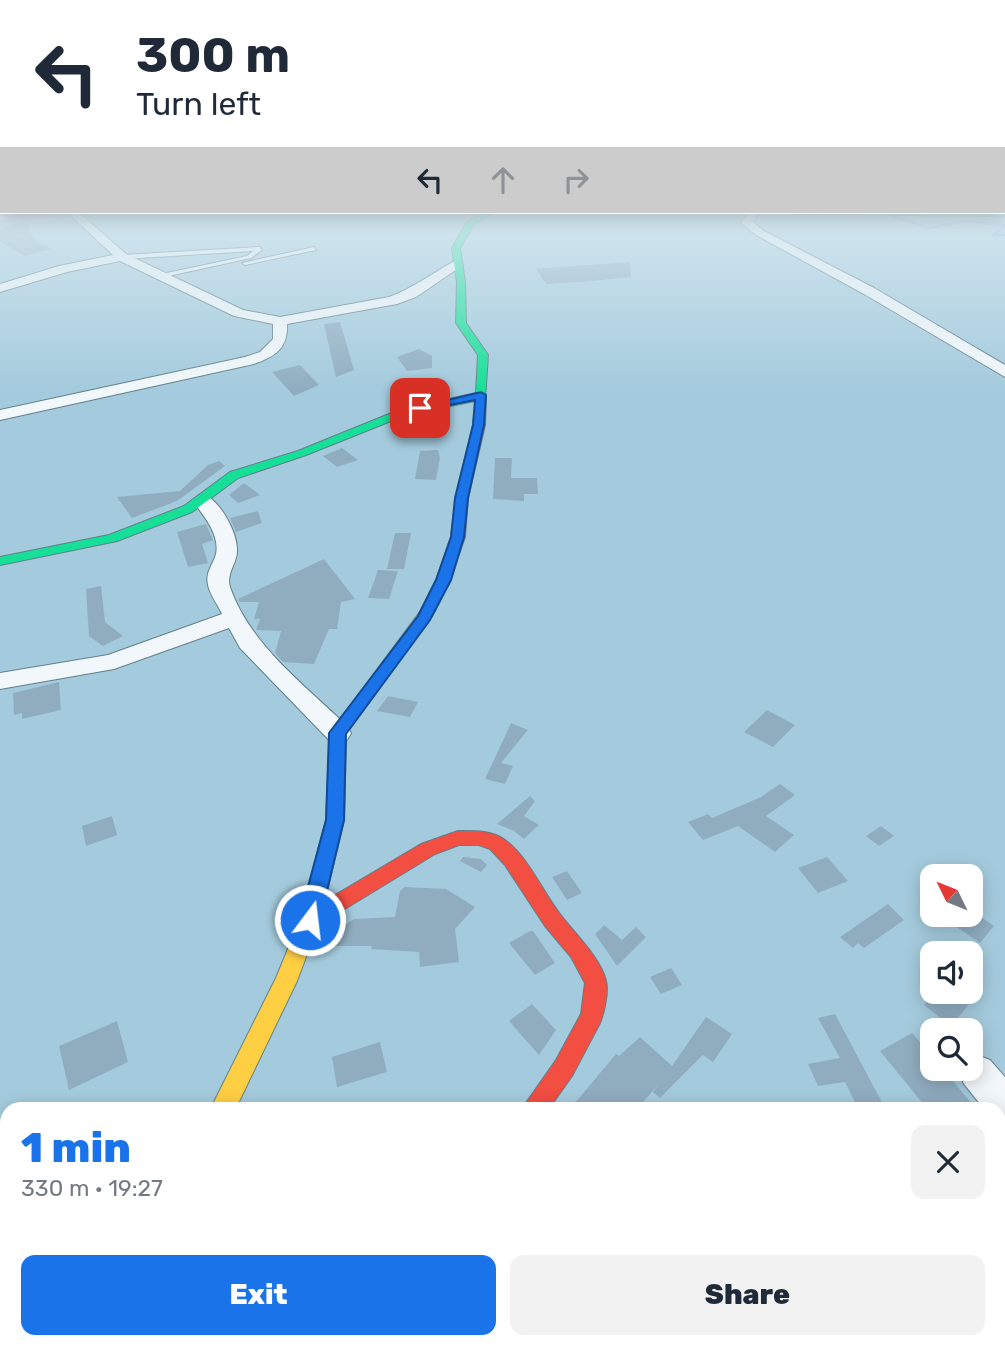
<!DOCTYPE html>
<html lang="en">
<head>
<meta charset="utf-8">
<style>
	:root { --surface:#fff; --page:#f2f2f3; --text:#1f2937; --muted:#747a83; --accent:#1a73e8 }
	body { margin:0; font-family:Rubik,sans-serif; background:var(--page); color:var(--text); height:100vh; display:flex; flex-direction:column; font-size:26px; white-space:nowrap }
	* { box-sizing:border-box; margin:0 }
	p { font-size:23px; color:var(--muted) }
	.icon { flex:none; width:38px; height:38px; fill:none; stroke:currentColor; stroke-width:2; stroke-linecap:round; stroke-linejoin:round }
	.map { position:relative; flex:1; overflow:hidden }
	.panel { position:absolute; left:0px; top:1102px; width:1006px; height:247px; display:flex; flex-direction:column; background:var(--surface); border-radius:21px 21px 0 0; box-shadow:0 4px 18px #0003 }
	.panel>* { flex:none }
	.hud { position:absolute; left:0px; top:0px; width:1006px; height:214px; box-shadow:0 4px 18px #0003; background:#fff; color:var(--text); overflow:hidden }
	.needle { width:46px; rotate:313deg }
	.fabs { position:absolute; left:920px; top:864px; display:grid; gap:14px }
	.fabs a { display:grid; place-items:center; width:63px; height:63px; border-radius:14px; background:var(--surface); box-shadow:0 4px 18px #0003; font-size:35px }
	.pin { position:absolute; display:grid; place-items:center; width:60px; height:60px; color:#fff; margin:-30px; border-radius:14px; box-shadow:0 4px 10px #0006 }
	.me { position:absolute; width:77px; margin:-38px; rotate:15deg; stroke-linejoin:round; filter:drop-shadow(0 0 5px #0008) }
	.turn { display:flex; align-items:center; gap:24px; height:147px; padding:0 21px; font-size:32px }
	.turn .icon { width:91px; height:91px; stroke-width:2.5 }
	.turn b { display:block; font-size:49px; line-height:60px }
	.lanes { display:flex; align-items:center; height:66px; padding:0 21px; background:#0003; justify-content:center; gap:35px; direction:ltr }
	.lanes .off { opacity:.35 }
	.round { display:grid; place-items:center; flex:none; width:74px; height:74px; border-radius:14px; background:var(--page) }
	.summary { display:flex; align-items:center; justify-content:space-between; height:119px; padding:0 21px }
	h1 { font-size:42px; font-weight:800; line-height:52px; color:var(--accent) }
	.primary-button { display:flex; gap:14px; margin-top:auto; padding:14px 21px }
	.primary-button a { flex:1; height:80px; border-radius:14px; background:var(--accent); color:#fff; font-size:28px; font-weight:800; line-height:80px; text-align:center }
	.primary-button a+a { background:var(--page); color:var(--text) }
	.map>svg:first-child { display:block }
	.green { fill:#cda3cb }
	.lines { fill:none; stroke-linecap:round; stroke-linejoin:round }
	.stream { stroke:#9293e0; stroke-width:2.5 }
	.building { fill:#90adc0 }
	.lane-casing { stroke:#637f8a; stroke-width:2 }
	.street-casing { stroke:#637f8a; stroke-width:2 }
	.fast-casing { stroke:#637f8a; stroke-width:2 }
	.slow-casing { stroke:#637f8a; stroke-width:2 }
	.jam-casing { stroke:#637f8a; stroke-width:2 }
	.lane { fill:#f1f7fa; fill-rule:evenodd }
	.street { fill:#f1f7fa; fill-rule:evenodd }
	.fast { fill:#16e098; fill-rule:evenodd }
	.slow { fill:#ffcf43; fill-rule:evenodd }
	.jam { fill:#f24e42; fill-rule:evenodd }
	.route { fill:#1a73e8; stroke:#114b97; stroke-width:2 }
</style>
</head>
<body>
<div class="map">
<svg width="1005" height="1348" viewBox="0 0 1005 1348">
	<rect width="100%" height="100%" fill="#a4cbdd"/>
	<polygon class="green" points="0,201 2,212 110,212 0,222"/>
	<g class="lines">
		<g class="stream">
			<polyline points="880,212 929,228 966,221 1005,225"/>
			<polyline points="1005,226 993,235 1005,235"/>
		</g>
	</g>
	<g class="building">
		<polygon points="26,223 36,242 51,249 25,256 0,242 0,229 5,228 4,226"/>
		<polygon points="630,262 631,277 581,282 546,284 536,269"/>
		<polygon points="340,322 354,370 336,377 324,324"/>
		<polygon points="419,349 432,356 432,368 407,371 397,357"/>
		<polygon points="300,365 319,385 294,396 272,372"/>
		<polygon points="342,448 358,460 337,467 323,456"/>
		<polygon points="438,450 440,458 436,480 415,479 420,451"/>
		<polygon points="495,458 512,458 511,478 537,478 538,494 524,494 524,501 493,499"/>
		<polygon points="219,461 225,466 177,501 132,518 117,497 180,491 208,465"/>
		<polygon points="244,483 260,495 238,503 229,495"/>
		<polygon points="258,511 262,523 236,532 230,518"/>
		<polygon points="206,524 213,540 202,544 208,563 188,567 177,532"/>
		<polygon points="395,533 411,533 404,569 387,569"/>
		<polygon points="324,559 355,599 341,602 337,629 329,629 314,664 283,662 275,653 281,631 256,630 260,619 254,619 259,602 240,602 238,599"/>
		<polygon points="378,570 398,571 389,599 368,598"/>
		<polygon points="101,586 105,622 123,636 103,646 89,636 86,589"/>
		<polygon points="59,682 61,710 22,719 22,713 14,715 13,693"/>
		<polygon points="388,696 418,702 410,717 377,711"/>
		<polygon points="767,710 795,725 773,747 744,732"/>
		<polygon points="511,723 528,730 501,763 513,766 505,784 485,779"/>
		<polygon points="780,784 795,795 766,816 794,835 775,852 738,826 703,840 688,822 708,814 712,818 761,797"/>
		<polygon points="530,796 535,801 524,816 539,825 524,839 514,831 497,824"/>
		<polygon points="112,816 117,835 86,846 82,826"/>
		<polygon points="881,826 894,836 879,846 866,836"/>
		<polygon points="463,857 481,859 487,865 481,872 460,861"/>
		<polygon points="827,857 848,881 818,893 798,868"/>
		<polygon points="567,871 582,893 567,900 552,877"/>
		<polygon points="405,887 446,889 475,907 455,929 459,962 420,967 419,952 371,949 372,946 326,946 330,934 354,919 395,917 400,891"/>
		<polygon points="888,904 904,920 864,948 858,943 853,948 840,937"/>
		<polygon points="939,915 978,915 994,926 980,943"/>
		<polygon points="604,925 622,940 636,927 646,937 617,966 595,934"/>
		<polygon points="530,931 533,931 555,963 535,975 509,943"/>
		<polygon points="671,968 682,985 661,994 650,977"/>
		<polygon points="935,992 979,992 951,1026 924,1005"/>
		<polygon points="532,1004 556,1030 539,1055 509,1021"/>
		<polygon points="835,1014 886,1110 859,1110 845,1082 818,1086 808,1064 840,1058 818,1018"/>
		<polygon points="706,1017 732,1034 713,1062 703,1055 660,1098 653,1092 658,1085 636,1110 569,1110 616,1054 619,1056 640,1037 672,1066"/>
		<polygon points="117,1021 128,1062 69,1090 59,1046"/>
		<polygon points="912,1033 933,1057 933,1069 943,1069 977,1110 928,1110 880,1051"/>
		<polygon points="380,1042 387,1072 337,1087 332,1057"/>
	</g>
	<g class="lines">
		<defs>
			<g id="lane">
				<polygon points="260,247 262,250 251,258 159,278 157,277 157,275 247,256 253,251 122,259 119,257 122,255"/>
				<polygon points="314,247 316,250 245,265 242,263"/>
			</g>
			<g id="street">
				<path d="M67,212H78L126,254L243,310L280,317L389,297C412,289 431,274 453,262L457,261L463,265L416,297L397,304L287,324C288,348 276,356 254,364L0,420V410L245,357L260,352L273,339V324L234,316L120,261L67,272L0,292V284L59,266L113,255Z"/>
				<polygon points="748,212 758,212 753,222 764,231 874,288 1005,365 1005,377 864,294 756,235 741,223"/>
				<path d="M202,494C219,498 238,533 237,551C237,564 226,573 230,587C250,645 305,685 347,726L351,733L347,740L338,742L329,740L240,648L229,628L114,669L0,689V673L108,655L222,614C218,605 210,595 208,585C205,572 213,565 216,554C220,534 203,515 192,500Z"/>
				<polygon points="977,1055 990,1060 1005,1077 1005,1123 999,1121 999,1110 985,1110 964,1084 959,1072 960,1069 971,1069 971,1057"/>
				<polygon points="315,1342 399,1342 397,1348 318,1348"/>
			</g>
			<g id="fast">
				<polygon points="486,212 495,212 473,225 460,248 465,282 466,323 488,355 485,399 406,415 306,455 238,478 192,512 117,541 0,565 0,557 109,535 184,506 230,472 298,451 399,410 476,393 478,355 456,323 457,282 452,248 467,222"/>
				<polygon points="794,212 1005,212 1005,216 798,214"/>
			</g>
			<g id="slow">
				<polygon points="427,608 434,612 346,734 344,820 320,920 297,981 235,1110 210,1110 276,978 300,920 326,820 330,733 422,609"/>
				<polygon points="83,1342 112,1342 110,1348 81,1348"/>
			</g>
			<g id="jam">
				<polygon points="481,394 486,397 485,425 468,498 465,537 450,580 434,612 432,615 422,615 420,612 436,580 451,537 456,498 473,425 476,397"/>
				<path d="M458,831C473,831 492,830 505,840C529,858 542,891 560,914C574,933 601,958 606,981C609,992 604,1013 600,1023L572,1076L548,1110H521L556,1060L581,1014L585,983L571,957L545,926L505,865L490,849L479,845H459L435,854L317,926L310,929L303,926L300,920L303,914L421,844Z"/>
			</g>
		</defs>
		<use href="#lane" class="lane-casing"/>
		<use href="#street" class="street-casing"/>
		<use href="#fast" class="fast-casing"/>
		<use href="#slow" class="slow-casing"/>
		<use href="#jam" class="jam-casing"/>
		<use href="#lane" class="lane"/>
		<use href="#street" class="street"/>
		<use href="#fast" class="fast"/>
		<use href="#slow" class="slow"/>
		<use href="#jam" class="jam"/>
	</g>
	<linearGradient id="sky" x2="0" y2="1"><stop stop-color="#85a7e5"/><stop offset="0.52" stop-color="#d6e8f0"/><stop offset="1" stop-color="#d6e8f0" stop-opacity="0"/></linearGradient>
	<rect width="1005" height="390" fill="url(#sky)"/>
	<polygon class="route" points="481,392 486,395 484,425 468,498 464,537 451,580 430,620 346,734 344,820 320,920 317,926 310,929 302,926 299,920 326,820 329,733 418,616 436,580 451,537 455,498 473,425 475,400 420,411 414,408"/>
</svg>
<div class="fabs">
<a><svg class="needle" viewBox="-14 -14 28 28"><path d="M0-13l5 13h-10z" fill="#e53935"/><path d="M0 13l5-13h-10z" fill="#747a83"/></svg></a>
<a><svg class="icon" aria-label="sound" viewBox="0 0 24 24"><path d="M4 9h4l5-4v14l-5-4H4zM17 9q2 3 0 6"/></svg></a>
<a><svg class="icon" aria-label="search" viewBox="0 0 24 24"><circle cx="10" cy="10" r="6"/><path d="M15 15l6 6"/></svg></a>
</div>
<div class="pin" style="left:420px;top:408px;background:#d93025"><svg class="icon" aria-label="arrive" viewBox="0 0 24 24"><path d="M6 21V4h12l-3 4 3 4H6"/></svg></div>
<svg class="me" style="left:310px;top:920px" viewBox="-20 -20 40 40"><circle r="17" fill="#1a73e8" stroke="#fff" stroke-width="3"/><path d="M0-11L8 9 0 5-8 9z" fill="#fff"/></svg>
<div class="hud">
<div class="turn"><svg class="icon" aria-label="left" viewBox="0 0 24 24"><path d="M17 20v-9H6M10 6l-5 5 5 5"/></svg><div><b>300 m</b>Turn left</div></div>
<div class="lanes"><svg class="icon" aria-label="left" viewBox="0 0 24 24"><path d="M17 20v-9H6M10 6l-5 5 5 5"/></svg><svg class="icon off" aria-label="ahead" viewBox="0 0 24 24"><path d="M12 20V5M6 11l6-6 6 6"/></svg><svg class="icon off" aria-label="right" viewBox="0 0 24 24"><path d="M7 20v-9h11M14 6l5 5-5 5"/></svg></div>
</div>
<section class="panel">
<div class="summary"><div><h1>1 min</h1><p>330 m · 19:27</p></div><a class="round"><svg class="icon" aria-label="close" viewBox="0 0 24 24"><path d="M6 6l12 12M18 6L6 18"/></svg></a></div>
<div class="primary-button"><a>Exit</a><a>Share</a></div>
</section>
</div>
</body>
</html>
